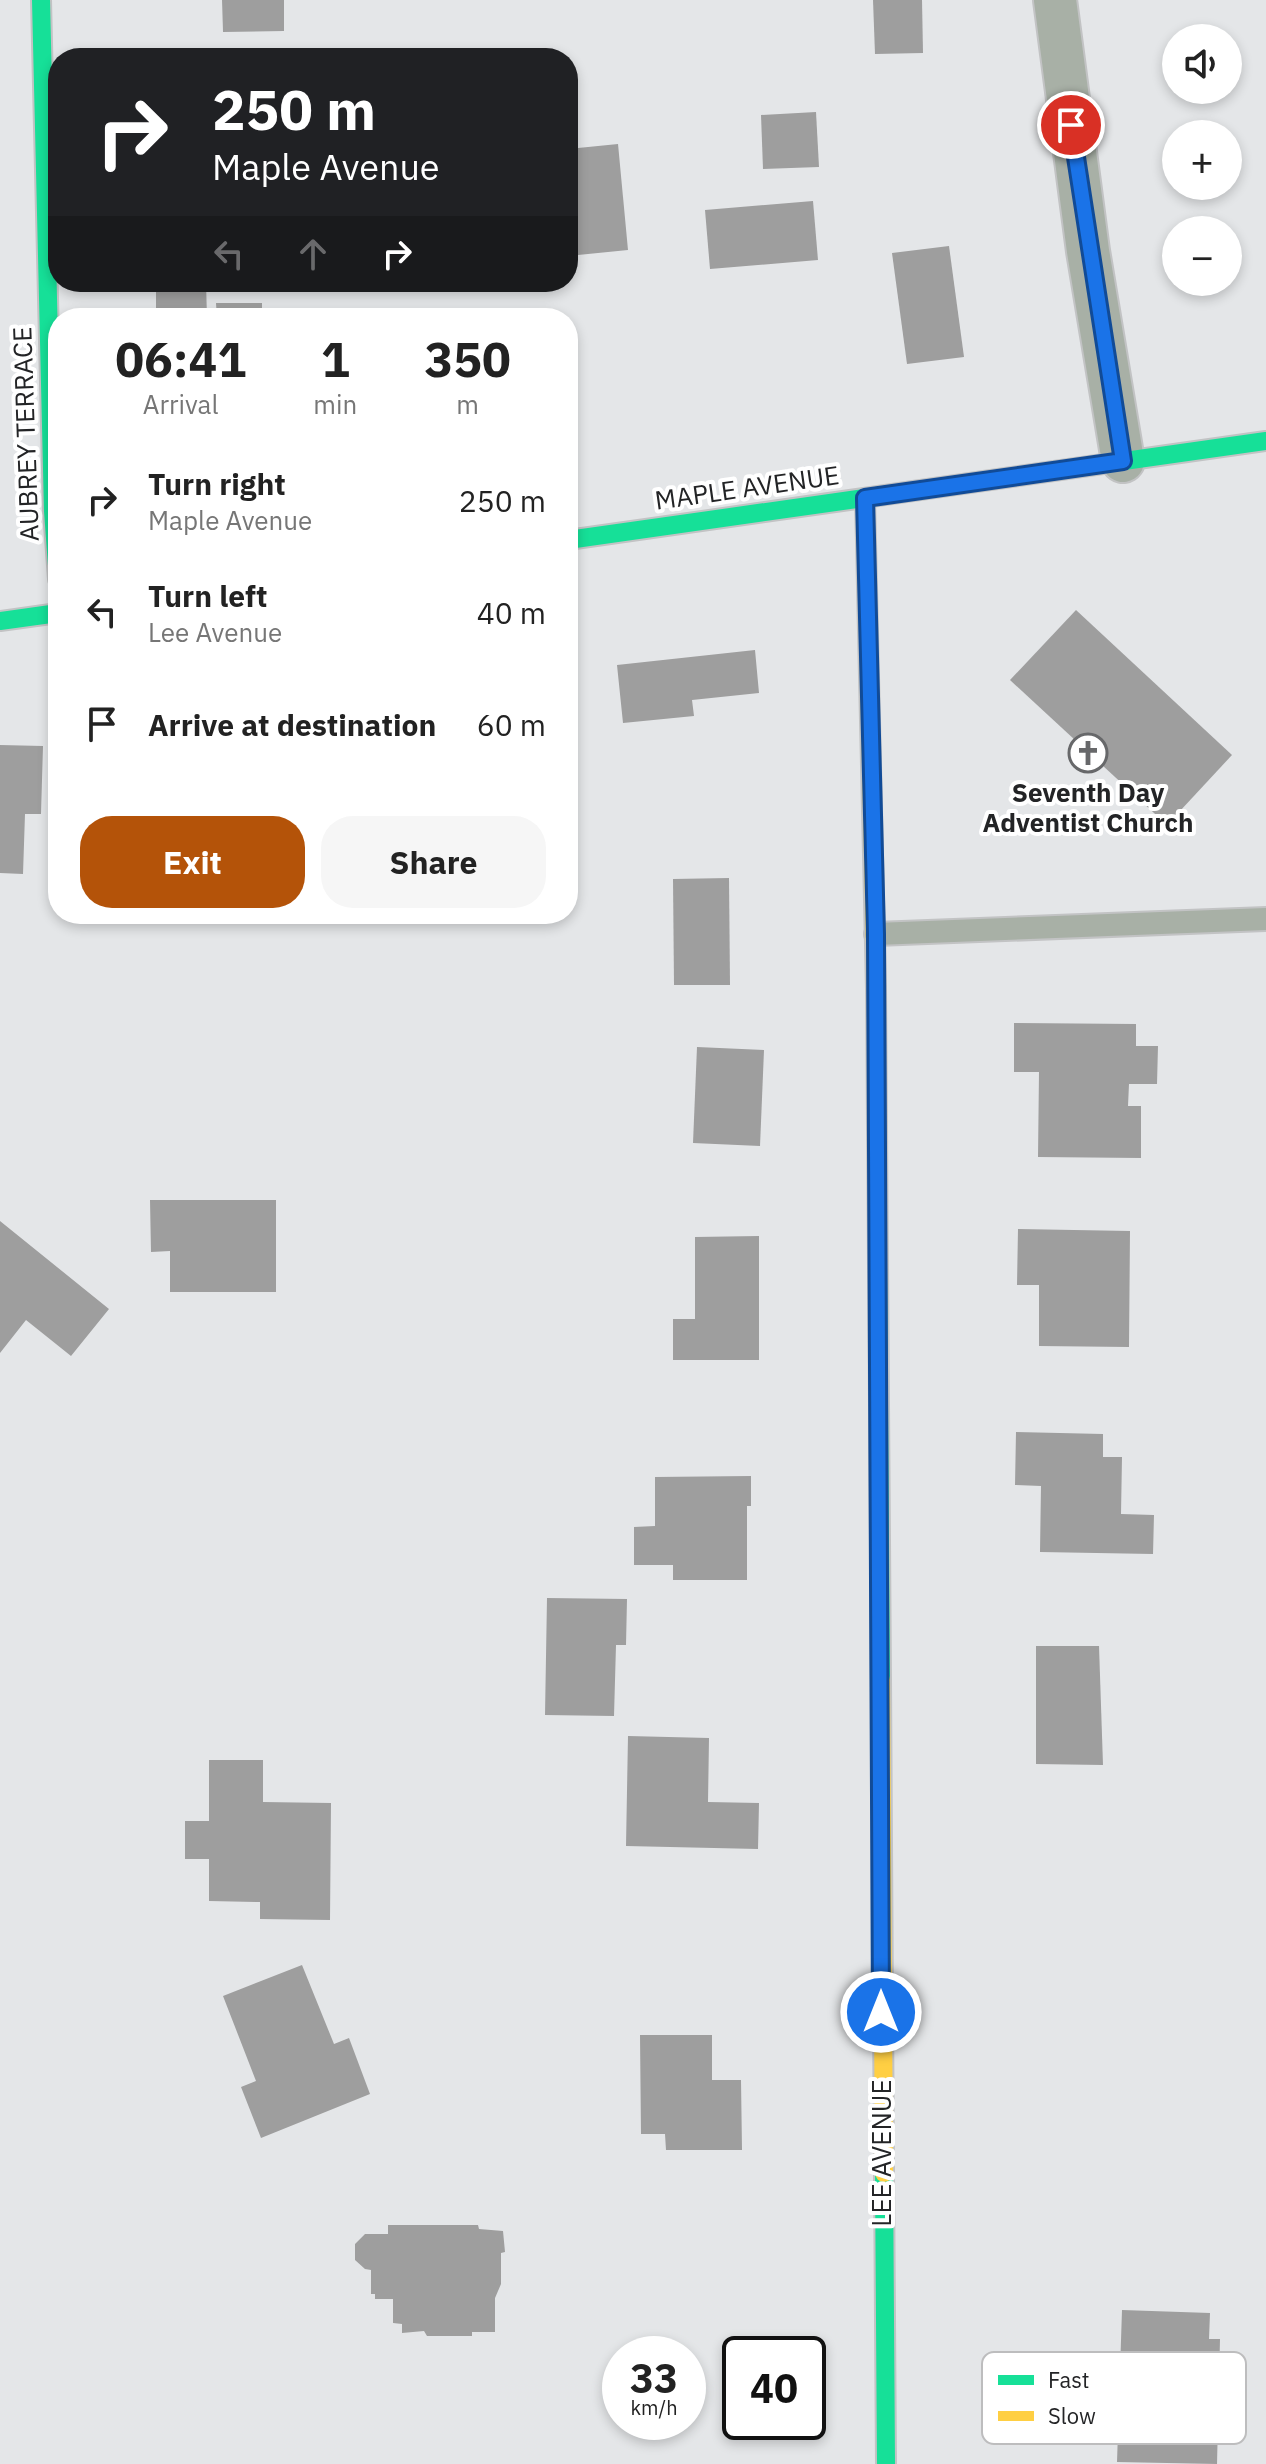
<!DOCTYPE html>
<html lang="en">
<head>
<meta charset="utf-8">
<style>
	:root { --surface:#fff; --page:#f6f6f6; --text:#222; --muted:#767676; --accent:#b45309 }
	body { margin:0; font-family:"IBM Plex Sans",sans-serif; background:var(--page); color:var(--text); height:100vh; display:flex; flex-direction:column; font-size:30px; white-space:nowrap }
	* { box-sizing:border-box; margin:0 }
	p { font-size:26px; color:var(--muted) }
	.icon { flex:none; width:44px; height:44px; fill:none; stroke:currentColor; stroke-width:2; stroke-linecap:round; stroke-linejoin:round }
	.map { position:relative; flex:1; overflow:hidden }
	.side { position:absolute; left:48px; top:308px; width:530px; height:616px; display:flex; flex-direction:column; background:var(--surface); border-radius:32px; box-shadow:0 4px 12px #0003 }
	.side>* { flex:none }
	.hud { position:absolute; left:48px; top:48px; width:530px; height:244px; border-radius:32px; box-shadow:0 4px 12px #0003; background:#202124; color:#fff; overflow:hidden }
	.fabs { position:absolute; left:1162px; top:24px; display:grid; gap:16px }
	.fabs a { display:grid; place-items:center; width:80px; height:80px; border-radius:50%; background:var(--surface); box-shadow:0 4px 12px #0003; font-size:40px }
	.speed { position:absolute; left:602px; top:2336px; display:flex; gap:16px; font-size:40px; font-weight:700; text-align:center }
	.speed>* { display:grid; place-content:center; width:104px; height:104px; border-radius:50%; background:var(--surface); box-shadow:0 4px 12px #0003; line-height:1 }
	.speed small { font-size:20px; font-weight:400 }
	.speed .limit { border:4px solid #111; border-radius:12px; background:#fff; color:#111 }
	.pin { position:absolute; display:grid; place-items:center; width:68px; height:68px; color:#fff; margin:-34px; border:4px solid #fff; border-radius:50%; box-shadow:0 2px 8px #0007 }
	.me { position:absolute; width:88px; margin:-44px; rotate:0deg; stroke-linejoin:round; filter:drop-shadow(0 0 6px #0008) }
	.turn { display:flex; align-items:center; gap:28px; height:168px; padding:0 32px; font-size:36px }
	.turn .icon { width:104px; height:104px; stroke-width:2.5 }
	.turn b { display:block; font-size:56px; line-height:68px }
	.lanes { display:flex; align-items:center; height:76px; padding:0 32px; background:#0003; justify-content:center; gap:40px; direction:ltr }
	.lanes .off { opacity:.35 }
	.eta { display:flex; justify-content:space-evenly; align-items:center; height:136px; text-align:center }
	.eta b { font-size:48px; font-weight:700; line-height:56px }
	.button { display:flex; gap:16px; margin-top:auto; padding:16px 32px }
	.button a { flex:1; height:92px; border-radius:32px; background:var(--accent); color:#fff; font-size:32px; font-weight:700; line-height:92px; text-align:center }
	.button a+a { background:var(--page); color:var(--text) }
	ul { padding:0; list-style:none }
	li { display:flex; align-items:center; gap:24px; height:112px; padding:0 32px }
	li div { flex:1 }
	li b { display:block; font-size:30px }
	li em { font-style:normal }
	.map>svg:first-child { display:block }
	.building { fill:#9e9e9e }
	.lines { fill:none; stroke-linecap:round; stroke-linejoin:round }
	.lane-casing { stroke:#c2c3c4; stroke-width:26 }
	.street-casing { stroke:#c2c3c4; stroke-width:46 }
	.fast-casing { stroke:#c2c3c4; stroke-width:22 }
	.slow-casing { stroke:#c2c3c4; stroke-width:22 }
	.lane { stroke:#a8b0a6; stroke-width:22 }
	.street { stroke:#a8b0a6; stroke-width:42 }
	.fast { stroke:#16e098; stroke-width:18 }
	.slow { stroke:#ffcf43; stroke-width:18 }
	.route-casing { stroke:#114b97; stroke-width:20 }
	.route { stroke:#1a73e8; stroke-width:14 }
	.labels { text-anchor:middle; stroke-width:8; stroke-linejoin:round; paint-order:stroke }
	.street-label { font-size:26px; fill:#232426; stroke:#fff }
	.poi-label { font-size:26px; font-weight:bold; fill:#232426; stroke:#fff }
	.key { fill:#fff; stroke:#bdbdbe; stroke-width:2 }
	.key-label { font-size:22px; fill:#232426 }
</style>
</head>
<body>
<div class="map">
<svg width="1266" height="2464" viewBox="0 0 1266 2464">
	<rect width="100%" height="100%" fill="#e4e6e8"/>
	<g class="building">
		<polygon points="222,0 284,0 284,31 223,32"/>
		<polygon points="873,0 922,0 923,53 875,54"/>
		<polygon points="816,112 819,167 763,169 761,115"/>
		<polygon points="618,144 628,250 568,256 568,149"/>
		<polygon points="813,201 818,260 710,269 705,210"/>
		<polygon points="949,246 964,357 907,364 892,253"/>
		<polygon points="156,282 206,282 207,318 156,318"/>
		<polygon points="216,303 262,303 262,318 217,318"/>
		<polygon points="1076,610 1232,755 1167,825 1010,680"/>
		<polygon points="755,650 759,693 692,700 694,716 623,723 617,665"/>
		<polygon points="0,745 43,746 41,814 25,814 23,874 0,873"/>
		<polygon points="729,878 730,985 674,985 673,879"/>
		<polygon points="1014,1023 1136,1024 1136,1046 1158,1046 1157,1084 1129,1084 1128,1106 1141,1106 1141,1158 1038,1157 1039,1072 1014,1072"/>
		<polygon points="697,1047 764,1050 760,1146 693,1143"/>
		<polygon points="150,1200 276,1200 276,1292 170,1292 170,1251 151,1252"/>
		<polygon points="0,1221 109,1309 71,1356 26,1320 0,1353"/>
		<polygon points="1018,1229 1130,1231 1129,1347 1039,1346 1039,1285 1017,1285"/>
		<polygon points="759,1236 759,1360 673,1360 673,1319 695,1319 695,1237"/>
		<polygon points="1016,1432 1103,1434 1103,1457 1122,1457 1121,1514 1154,1515 1153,1554 1040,1552 1041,1486 1015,1485"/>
		<polygon points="751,1476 751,1506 747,1506 747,1580 673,1580 673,1565 634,1565 634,1527 655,1526 655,1477"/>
		<polygon points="547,1598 627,1599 626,1645 616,1645 614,1716 545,1715"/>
		<polygon points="1036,1646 1099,1646 1103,1765 1036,1764"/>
		<polygon points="628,1736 709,1738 708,1802 759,1803 758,1849 626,1846"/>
		<polygon points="209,1760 263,1760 263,1802 331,1803 330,1920 260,1919 260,1902 209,1901 209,1859 185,1859 185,1821 209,1821"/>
		<polygon points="302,1965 334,2044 349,2038 370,2094 261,2138 241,2087 256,2081 223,1996"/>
		<polygon points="640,2035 712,2035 712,2080 741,2080 742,2150 666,2150 665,2134 641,2134"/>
		<polygon points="388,2225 478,2225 479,2229 503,2231 505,2252 501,2253 501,2284 495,2298 495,2332 472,2332 472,2336 427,2336 424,2331 402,2333 402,2324 393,2323 393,2299 375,2299 375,2294 371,2294 371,2270 365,2269 355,2260 355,2244 365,2234 388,2234"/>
		<polygon points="1122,2310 1210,2313 1209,2339 1220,2339 1217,2464 1117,2462"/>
	</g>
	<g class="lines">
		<defs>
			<polyline id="lane" points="876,934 1266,919"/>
			<polyline id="street" points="1055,0 1088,251 1123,461"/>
			<g id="fast">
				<polyline points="41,0 53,511 58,579"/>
				<polyline points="568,540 1266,441"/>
				<polyline points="0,621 58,613"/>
				<polyline points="876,989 881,1680"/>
				<polyline points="884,2173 886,2464"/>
			</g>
			<g id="slow">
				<polyline points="865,498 876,989"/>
				<polyline points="881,1680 884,2173"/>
			</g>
		</defs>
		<use href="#lane" class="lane-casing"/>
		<use href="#street" class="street-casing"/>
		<use href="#fast" class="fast-casing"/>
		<use href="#slow" class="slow-casing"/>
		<use href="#lane" class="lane"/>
		<use href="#street" class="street"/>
		<use href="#fast" class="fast"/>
		<use href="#slow" class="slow"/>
	</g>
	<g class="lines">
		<defs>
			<polyline id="route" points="881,2012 876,934 865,498 1123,461 1071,125"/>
		</defs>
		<use href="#route" class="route-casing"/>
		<use href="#route" class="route"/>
	</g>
	<defs>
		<symbol id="church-ring" viewBox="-11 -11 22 22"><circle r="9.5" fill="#fff" stroke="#67686a" stroke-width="1.5"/><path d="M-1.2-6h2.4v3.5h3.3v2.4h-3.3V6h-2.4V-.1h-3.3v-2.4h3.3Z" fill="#67686a"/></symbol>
	</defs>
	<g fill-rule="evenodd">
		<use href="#church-ring" x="1066" y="731" width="44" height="44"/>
	</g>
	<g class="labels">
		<g class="street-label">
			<text transform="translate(26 434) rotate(-92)" y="9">AUBREY TERRACE</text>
			<text transform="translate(747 488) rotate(-8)" y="9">MAPLE AVENUE</text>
			<text transform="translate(882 2153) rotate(-90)" y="9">LEE AVENUE</text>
		</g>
		<g class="poi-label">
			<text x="1088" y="802">Seventh Day<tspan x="1088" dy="30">Adventist Church</tspan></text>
		</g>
	</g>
	<rect x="982" y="2352" width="264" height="92" rx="12" class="key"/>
	<rect x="998" y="2375" width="36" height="10" fill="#16e098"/>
	<rect x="998" y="2411" width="36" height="10" fill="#ffcf43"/>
	<g class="key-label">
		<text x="1048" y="2388">Fast</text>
		<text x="1048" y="2424">Slow</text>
	</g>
</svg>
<div class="fabs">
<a><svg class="icon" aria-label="sound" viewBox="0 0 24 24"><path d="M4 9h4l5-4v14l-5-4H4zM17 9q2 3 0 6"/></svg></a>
<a>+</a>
<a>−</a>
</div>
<div class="speed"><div>33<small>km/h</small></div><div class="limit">40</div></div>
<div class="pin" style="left:1071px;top:125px;background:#d93025"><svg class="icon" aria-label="arrive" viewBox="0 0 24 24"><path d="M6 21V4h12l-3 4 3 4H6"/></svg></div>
<svg class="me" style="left:881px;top:2012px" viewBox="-20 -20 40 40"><circle r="17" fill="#1a73e8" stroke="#fff" stroke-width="3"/><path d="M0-11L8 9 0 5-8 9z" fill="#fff"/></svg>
<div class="hud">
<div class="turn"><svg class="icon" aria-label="right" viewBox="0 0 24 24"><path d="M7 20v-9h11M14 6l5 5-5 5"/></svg><div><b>250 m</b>Maple Avenue</div></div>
<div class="lanes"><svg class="icon off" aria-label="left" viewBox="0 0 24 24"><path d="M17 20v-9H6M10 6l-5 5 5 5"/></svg><svg class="icon off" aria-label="ahead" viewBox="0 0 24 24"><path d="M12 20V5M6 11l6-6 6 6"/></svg><svg class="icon" aria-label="right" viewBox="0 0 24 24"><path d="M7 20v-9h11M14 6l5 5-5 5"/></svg></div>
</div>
<section class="side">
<div class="eta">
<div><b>06:41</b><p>Arrival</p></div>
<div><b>1</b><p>min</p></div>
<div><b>350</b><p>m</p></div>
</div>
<ul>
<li><svg class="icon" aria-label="right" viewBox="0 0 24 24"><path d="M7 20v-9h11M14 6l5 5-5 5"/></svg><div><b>Turn right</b><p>Maple Avenue</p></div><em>250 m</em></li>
<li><svg class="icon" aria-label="left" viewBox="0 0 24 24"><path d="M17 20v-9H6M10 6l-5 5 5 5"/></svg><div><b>Turn left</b><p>Lee Avenue</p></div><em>40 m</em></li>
<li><svg class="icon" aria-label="arrive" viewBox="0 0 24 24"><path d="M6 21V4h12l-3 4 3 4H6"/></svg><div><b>Arrive at destination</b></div><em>60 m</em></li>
</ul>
<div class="button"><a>Exit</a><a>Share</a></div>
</section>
</div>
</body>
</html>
